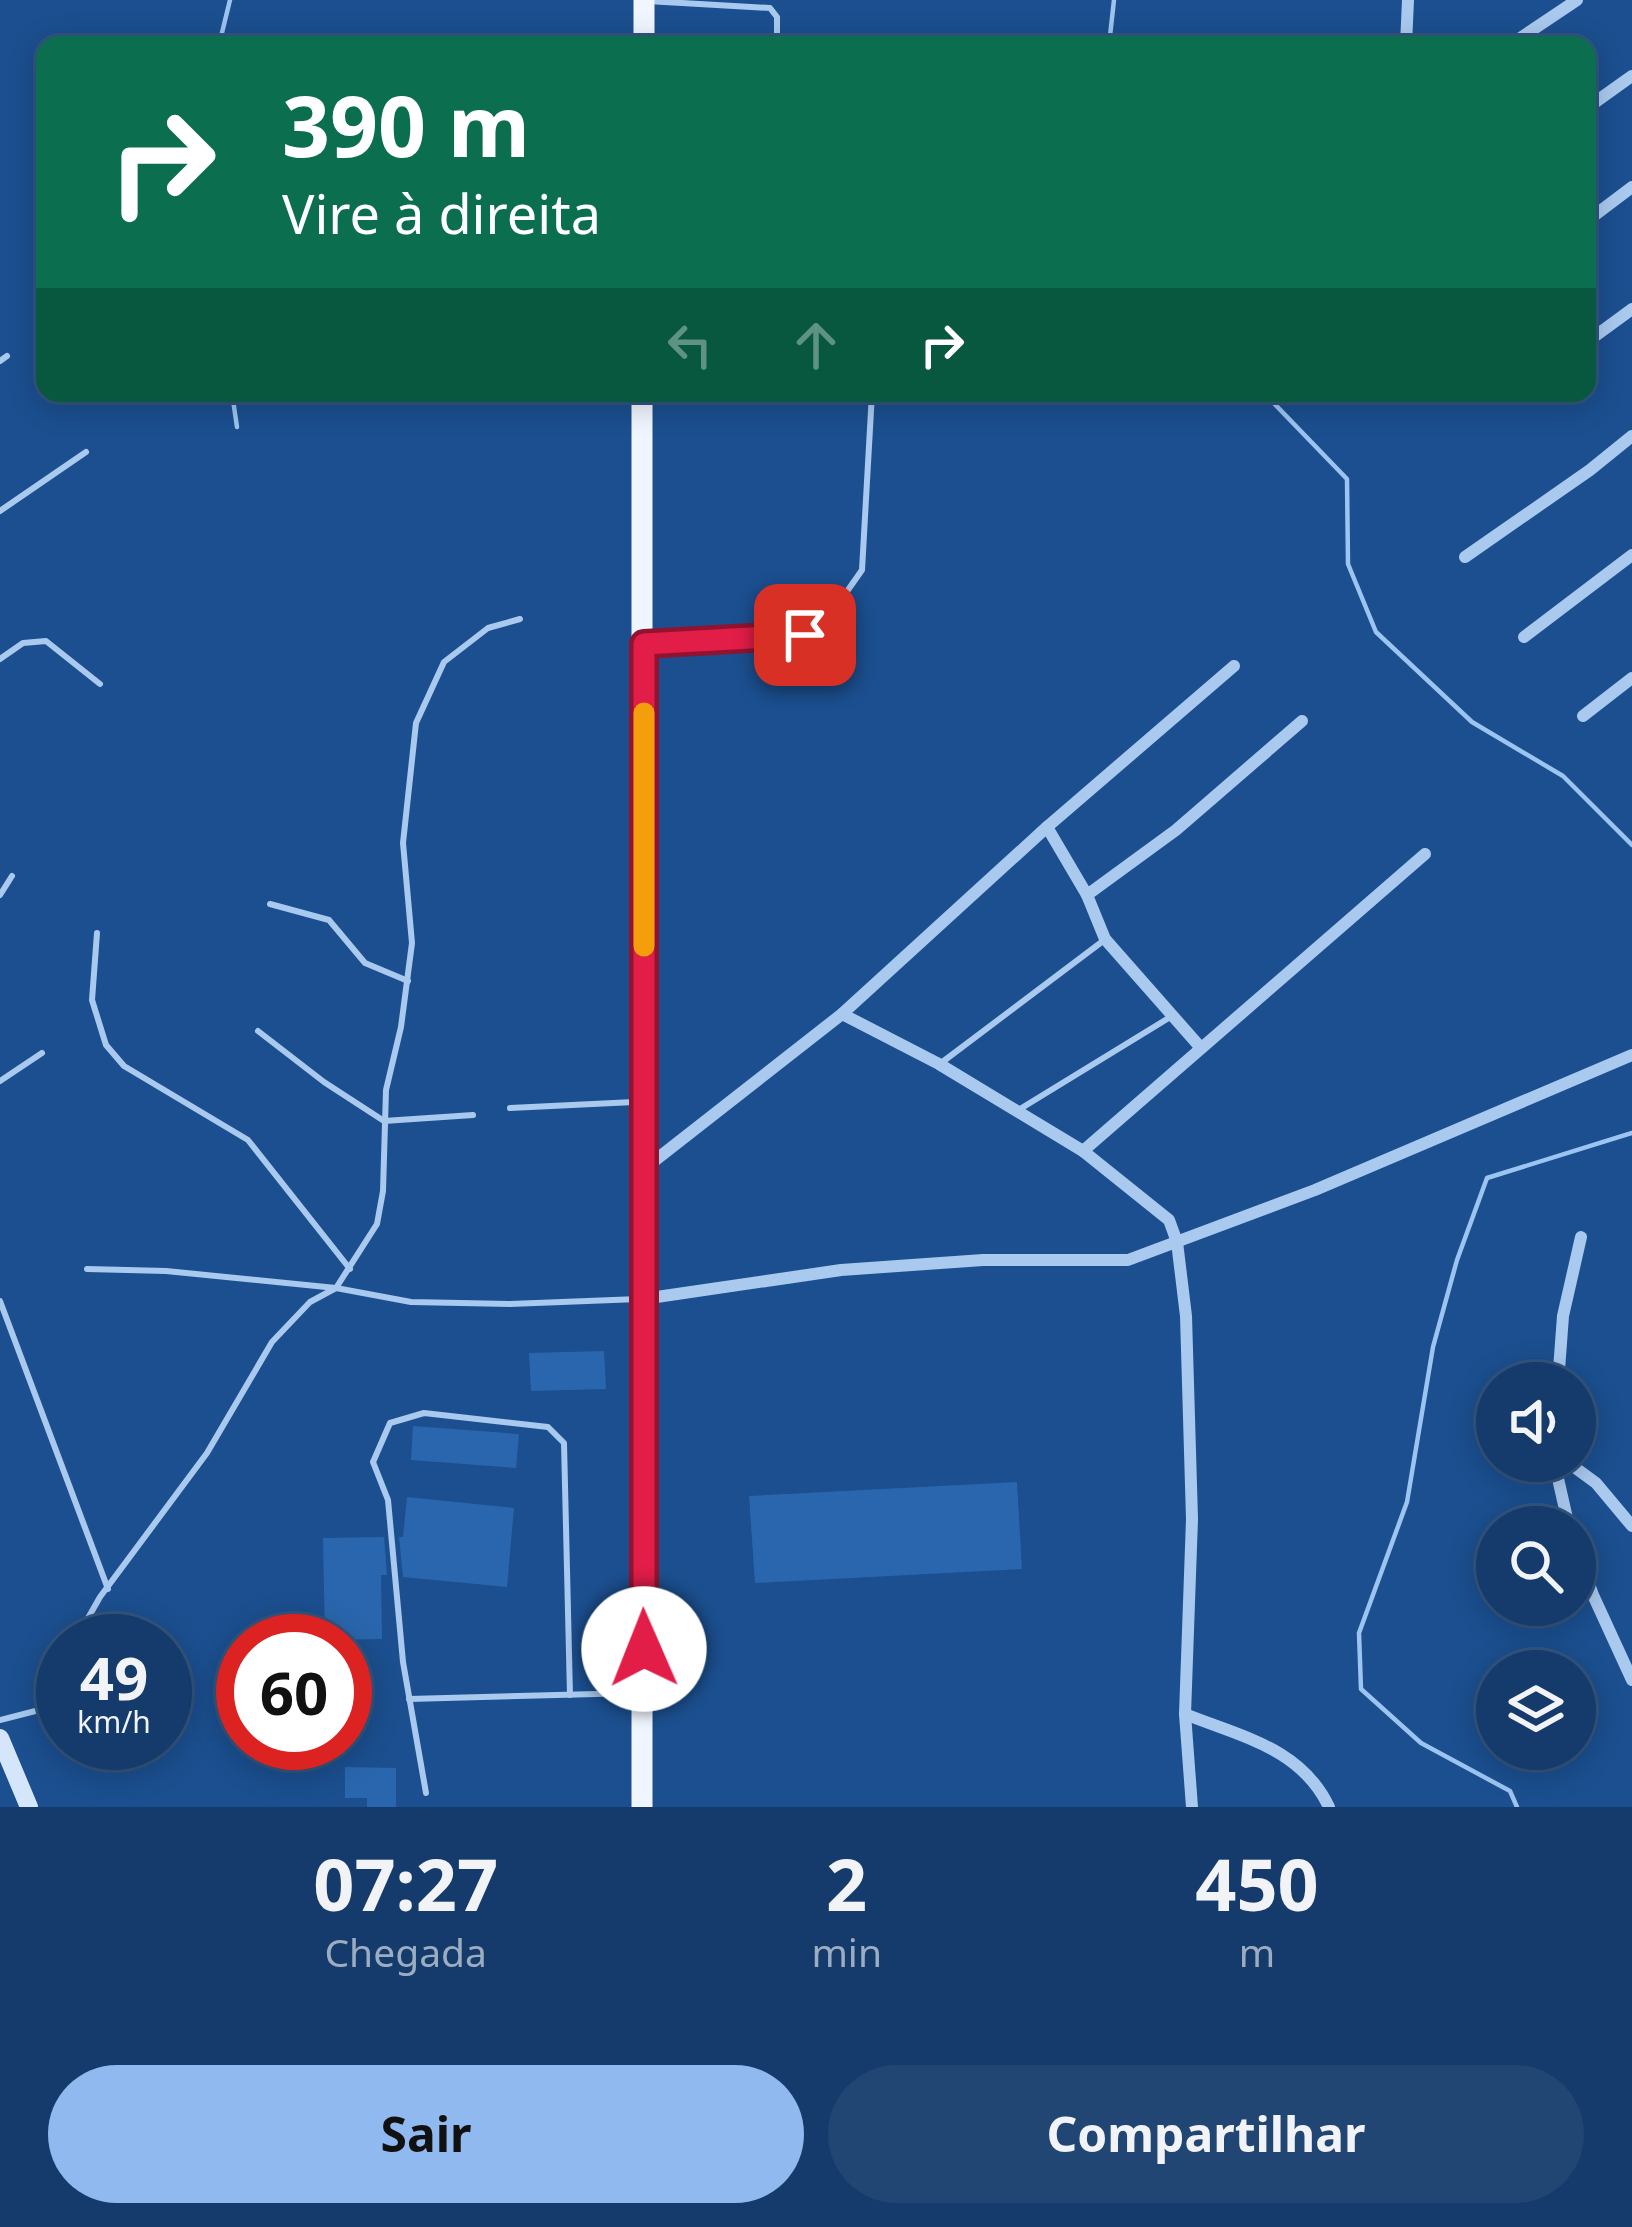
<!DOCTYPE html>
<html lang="pt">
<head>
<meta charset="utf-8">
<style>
	:root { --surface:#143b6b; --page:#214673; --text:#f1f3f6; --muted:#9dadc1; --line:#33557e; --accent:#90b9f0 }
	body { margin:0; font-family:"Noto Sans",sans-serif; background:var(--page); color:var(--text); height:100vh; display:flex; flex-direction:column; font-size:45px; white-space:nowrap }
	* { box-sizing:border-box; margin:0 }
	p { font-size:39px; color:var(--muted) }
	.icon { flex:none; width:66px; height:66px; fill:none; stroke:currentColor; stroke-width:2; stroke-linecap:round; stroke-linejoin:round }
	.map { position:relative; height:1807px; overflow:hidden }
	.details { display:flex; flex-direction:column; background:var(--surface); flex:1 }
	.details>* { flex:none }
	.hud { position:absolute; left:36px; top:36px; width:1560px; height:366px; border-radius:24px; box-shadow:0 6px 30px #0003,0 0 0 3px var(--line); background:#0b6e4f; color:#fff; overflow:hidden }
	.fabs { position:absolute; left:1476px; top:1362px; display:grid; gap:24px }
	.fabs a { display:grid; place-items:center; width:120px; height:120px; border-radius:50%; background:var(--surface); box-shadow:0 6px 30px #0003,0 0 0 3px var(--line); font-size:60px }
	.speed { position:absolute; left:36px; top:1614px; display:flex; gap:24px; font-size:60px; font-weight:700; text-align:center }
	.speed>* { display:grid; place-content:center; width:156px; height:156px; border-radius:50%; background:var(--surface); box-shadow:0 6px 30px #0003,0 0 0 3px var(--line); line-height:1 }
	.speed small { font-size:30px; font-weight:400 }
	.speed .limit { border:18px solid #d22; background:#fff; color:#111 }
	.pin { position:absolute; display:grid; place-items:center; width:102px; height:102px; color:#fff; margin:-51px; border-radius:24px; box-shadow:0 6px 18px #0006 }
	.me { position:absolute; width:132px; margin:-66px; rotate:359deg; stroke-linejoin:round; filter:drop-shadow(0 0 9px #0008) }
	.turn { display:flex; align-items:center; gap:42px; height:252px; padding:0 48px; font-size:54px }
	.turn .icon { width:156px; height:156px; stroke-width:2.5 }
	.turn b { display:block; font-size:84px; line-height:102px }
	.lanes { display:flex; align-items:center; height:114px; padding:0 48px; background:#0003; justify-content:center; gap:60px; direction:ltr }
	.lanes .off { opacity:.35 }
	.eta { display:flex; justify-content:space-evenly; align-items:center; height:204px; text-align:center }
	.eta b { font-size:72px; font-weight:700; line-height:84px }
	.cta { display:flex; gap:24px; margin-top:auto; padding:24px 48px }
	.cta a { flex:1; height:138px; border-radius:72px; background:var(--accent); color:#111; font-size:48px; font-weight:700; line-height:138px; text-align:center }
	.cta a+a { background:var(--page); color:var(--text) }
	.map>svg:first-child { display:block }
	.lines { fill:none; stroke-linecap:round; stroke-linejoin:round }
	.stream { stroke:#9cc4f0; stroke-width:4.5 }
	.building { fill:#2a66ad }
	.lane { stroke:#a9c9ee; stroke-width:6 }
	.street { stroke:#a9c9ee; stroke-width:12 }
	.secondary { stroke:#d6e6fa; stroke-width:18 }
	.primary { stroke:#f0f6ff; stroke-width:21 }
	.route-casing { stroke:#92132f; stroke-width:30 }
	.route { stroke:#e11d48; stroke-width:21 }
	.slow { stroke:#f59e0b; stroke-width:21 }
</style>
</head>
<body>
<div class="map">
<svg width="1632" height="1807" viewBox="0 0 1632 1807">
	<rect width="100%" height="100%" fill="#1b4f8f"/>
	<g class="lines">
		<g class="stream">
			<polyline points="219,45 230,0"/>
			<polyline points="1109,45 1114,0"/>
			<polyline points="232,393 237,427"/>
			<polyline points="1264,393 1347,479 1348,564 1376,632 1472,722 1563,776 1632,845"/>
			<polyline points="1517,1807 1510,1791 1421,1743 1361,1689 1359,1633 1407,1502 1433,1347 1457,1260 1487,1178 1632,1133"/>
		</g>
	</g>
	<g class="building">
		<polygon points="604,1351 606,1389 531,1391 529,1353"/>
		<polygon points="413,1426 519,1434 516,1468 411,1460"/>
		<polygon points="1017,1482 1022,1569 755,1583 749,1496"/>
		<polygon points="407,1497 514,1508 507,1587 403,1577 399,1537 403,1537"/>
		<polygon points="384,1537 387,1575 381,1575 382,1639 325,1640 323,1538"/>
		<polygon points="345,1767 396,1768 396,1807 367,1807 367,1798 345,1798"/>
	</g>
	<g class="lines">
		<g class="lane">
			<polyline points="647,1 770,8 777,17 777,45"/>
			<polyline points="0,361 7,356"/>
			<polyline points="0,511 86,452"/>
			<polyline points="647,644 813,635 820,630 862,570 872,393"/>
			<polyline points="0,659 23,643 46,641 100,684"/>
			<polyline points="0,895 12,876"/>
			<polyline points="270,904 329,920 365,963 408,981"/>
			<polyline points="97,933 92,1000 106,1045 124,1066 248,1140 350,1269"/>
			<polyline points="258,1031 324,1082 384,1121 473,1115"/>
			<polyline points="941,1063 1103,941"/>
			<polyline points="0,1081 42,1053"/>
			<polyline points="510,1108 634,1102"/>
			<polyline points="1020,1109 1172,1016"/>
			<polyline points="87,1269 166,1271 336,1288 411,1302 510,1304 639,1299"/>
			<polyline points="0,1301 108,1589"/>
			<polyline points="75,1641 100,1597 207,1453 272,1342 310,1302 336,1288 377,1224 383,1191 386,1090 401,1027 412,943 403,843 416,723 444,662 488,628 520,619"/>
			<polyline points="409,1699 635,1693"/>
			<polyline points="0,1720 47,1708 63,1670"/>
			<polyline points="426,1793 403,1662 388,1500 373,1462 390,1423 424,1413 548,1427 564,1443 570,1695"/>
		</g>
		<g class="street">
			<polyline points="1406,45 1408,0"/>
			<polyline points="1510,45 1577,0"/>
			<polyline points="1587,108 1632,76"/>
			<polyline points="1587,221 1632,187"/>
			<polyline points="1587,342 1632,309"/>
			<polyline points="1477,393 1504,399 1518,393"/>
			<polyline points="1362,399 1372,393"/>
			<polyline points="1465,557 1590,470 1632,436"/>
			<polyline points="1524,637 1632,555"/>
			<polyline points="1583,716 1632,678"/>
			<polyline points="1047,827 1087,895 1105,939 1201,1048"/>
			<polyline points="1087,895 1176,830 1302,721"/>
			<polyline points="842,1014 939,1064 1083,1151 1169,1220 1177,1242 1186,1316 1192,1519 1185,1714 1192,1807"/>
			<polyline points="1083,1151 1425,854"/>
			<polyline points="644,1169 842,1014 1047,827 1234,666"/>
			<polyline points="643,1299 841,1270 983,1260 1128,1260 1315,1190 1632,1055"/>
			<polyline points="1558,1383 1563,1316 1581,1237"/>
			<polyline points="1554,1461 1569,1527"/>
			<polyline points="1566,1461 1596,1483 1632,1526"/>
			<polyline points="1575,1545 1593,1595 1632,1680"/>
			<path d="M1185,1714C1242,1737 1301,1748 1329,1807"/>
		</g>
		<polyline class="secondary" points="0,1738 29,1807"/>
		<g class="primary">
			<polyline points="644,45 644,0"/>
			<polyline points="642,1807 642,393"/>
		</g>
	</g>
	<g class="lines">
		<defs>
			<polyline id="route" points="644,1649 644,644 805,635"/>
		</defs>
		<use href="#route" class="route-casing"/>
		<use href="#route" class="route"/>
		<polyline class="slow" points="644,713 644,946"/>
	</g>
</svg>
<div class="fabs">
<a><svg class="icon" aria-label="sound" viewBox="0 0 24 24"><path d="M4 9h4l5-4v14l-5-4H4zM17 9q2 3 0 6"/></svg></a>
<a><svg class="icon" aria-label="search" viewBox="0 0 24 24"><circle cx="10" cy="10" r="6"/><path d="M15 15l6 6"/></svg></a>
<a><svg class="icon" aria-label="layers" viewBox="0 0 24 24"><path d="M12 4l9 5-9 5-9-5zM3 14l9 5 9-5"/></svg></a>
</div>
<div class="speed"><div>49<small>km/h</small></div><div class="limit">60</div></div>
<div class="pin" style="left:805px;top:635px;background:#d93025"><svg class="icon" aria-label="arrive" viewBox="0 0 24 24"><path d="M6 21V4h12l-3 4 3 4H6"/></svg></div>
<svg class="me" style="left:644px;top:1649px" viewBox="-20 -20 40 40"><circle r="19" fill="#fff"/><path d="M0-13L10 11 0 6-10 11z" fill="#e11d48"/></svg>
<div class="hud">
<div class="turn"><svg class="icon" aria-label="right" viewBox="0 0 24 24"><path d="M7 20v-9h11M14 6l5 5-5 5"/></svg><div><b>390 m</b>Vire à direita</div></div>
<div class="lanes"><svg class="icon off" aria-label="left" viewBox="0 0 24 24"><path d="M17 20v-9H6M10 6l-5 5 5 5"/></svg><svg class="icon off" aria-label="ahead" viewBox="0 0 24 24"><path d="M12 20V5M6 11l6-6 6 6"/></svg><svg class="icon" aria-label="right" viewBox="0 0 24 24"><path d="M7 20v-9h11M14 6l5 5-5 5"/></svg></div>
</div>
</div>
<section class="details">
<div class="eta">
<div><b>07:27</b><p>Chegada</p></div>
<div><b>2</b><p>min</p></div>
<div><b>450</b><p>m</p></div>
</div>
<div class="cta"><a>Sair</a><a>Compartilhar</a></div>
</section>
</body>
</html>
